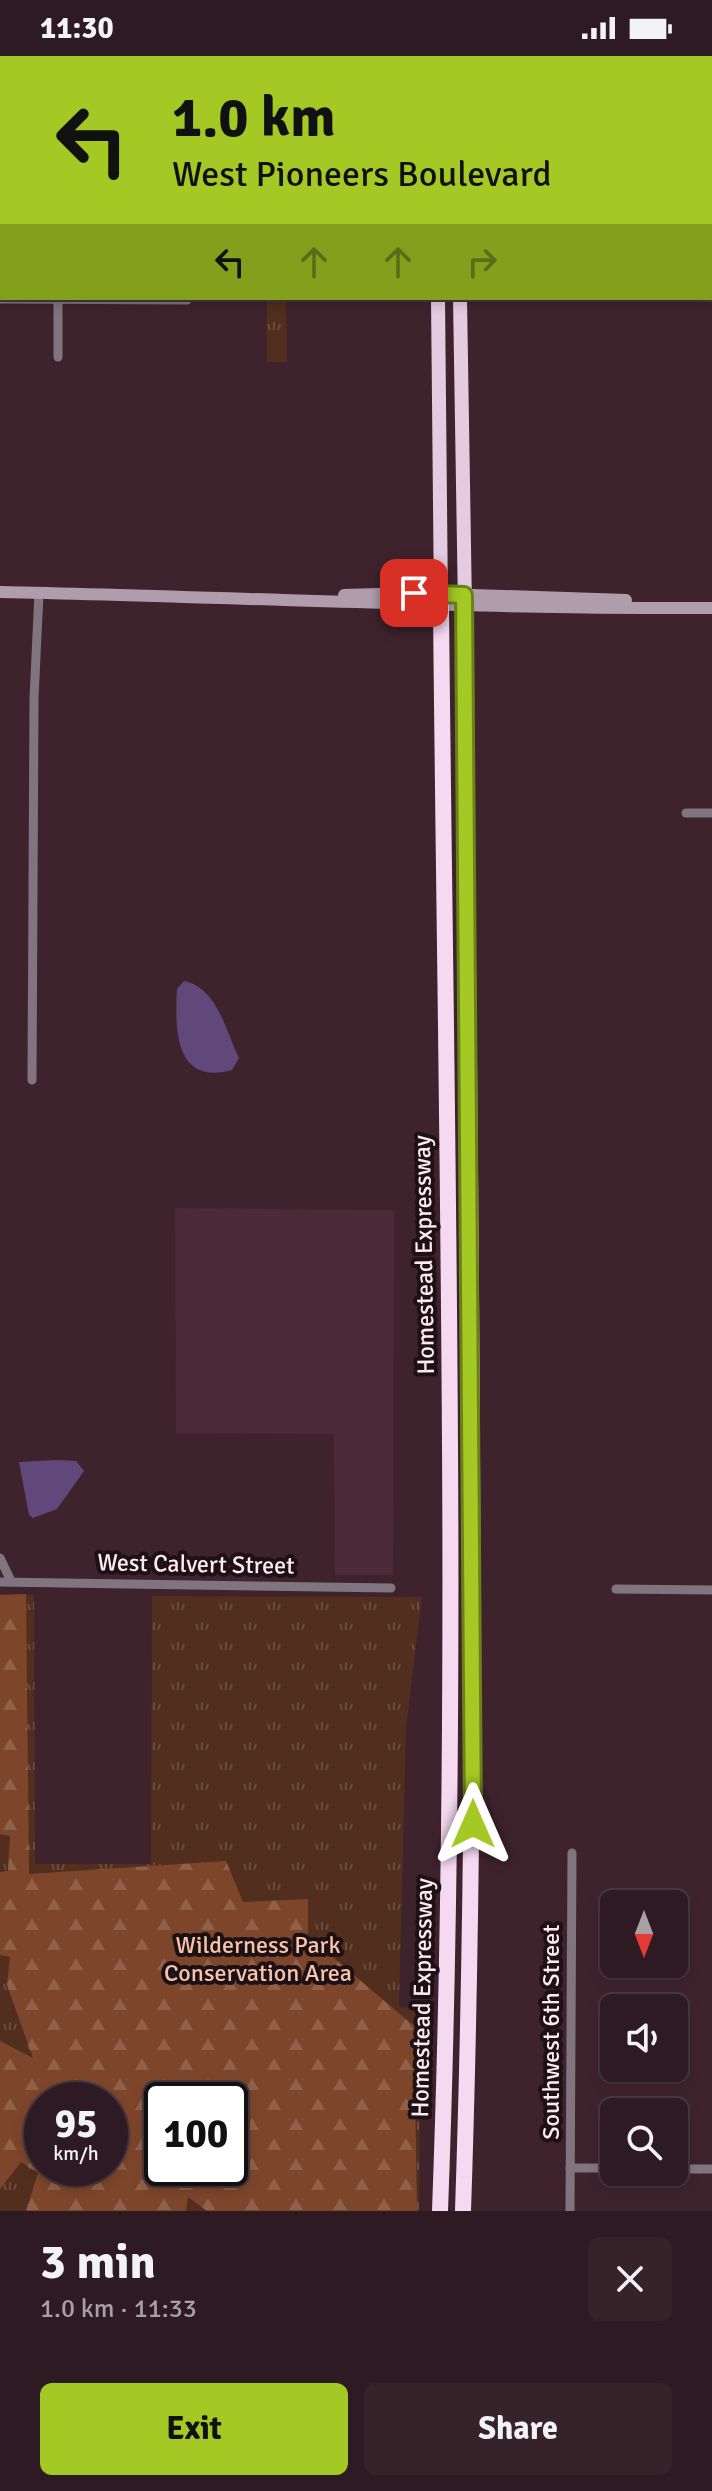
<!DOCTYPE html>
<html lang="en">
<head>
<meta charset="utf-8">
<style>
	:root { --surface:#2e1a22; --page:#36232a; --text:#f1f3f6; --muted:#a7a1a5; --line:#493840; --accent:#a4c824 }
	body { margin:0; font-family:Signika,sans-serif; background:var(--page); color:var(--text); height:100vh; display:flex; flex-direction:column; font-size:30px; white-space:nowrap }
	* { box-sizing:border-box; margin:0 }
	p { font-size:26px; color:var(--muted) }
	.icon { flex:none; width:44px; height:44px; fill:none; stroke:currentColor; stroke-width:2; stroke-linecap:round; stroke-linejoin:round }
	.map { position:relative; height:2155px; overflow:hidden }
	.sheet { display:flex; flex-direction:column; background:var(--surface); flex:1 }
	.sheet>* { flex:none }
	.banner { position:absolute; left:0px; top:0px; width:712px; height:244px; box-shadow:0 4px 12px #0003,0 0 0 2px var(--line); background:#a4c824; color:#111; overflow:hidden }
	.needle { width:52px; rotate:180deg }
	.tools { position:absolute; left:600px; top:1834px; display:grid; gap:16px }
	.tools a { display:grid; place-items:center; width:88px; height:88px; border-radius:12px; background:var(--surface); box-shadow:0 4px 12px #0003,0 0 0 2px var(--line); font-size:40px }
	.speed { position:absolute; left:24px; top:2026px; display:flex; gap:16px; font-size:40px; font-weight:700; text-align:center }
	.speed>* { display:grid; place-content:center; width:104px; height:104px; border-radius:50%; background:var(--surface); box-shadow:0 4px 12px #0003,0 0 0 2px var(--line); line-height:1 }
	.speed small { font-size:20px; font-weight:400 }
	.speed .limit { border:4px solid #111; border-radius:12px; background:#fff; color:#111 }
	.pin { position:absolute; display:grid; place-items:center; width:68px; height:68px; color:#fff; margin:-34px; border-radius:16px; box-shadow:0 4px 12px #0006 }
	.me { position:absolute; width:88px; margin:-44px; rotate:0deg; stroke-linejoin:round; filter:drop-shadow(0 0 6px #0008) }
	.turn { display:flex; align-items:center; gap:28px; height:168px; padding:0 40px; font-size:36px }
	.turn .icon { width:104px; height:104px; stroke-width:2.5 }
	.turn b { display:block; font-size:56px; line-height:68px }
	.lanes { display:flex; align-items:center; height:76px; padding:0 40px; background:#0003; justify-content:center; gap:40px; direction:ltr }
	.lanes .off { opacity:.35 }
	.round { display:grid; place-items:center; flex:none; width:84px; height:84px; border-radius:12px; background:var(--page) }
	.overview { display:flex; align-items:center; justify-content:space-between; height:136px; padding:0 40px }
	h1 { font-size:48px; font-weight:800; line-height:60px }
	.primary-button { display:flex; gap:16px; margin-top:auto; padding:16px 40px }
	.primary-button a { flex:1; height:92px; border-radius:12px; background:var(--accent); color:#111; font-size:32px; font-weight:800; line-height:92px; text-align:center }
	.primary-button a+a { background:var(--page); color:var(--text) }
	.status { display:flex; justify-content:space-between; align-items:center; height:56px; padding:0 40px; background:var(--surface); direction:ltr }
	.status svg { height:22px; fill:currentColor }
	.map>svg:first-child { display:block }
	.built { fill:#4c2a37 }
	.grass { fill:url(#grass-tufts); fill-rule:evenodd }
	.forest { fill:url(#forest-firs); fill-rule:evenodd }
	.water { fill:#61487b }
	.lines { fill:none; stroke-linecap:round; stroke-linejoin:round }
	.minor { stroke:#80757e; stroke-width:9 }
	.secondary { stroke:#af9dac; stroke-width:12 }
	.trunk { stroke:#e4cbe0; stroke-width:14 }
	.motorway { stroke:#f5d9f1; stroke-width:16 }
	.route-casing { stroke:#6b8217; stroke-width:20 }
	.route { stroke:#a4c824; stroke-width:14 }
	.labels { text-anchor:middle; stroke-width:8; stroke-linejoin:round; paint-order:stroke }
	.street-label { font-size:24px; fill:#feebf1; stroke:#1d1115 }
	.park-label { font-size:24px; fill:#f7c3aa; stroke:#1d1115 }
</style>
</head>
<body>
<div class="status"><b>11:30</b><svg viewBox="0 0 49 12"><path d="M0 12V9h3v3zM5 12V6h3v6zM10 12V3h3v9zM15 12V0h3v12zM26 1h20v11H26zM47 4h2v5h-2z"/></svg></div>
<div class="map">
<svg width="712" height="2155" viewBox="0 0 712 2155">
	<defs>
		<pattern id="grass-tufts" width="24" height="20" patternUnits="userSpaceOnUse" patternTransform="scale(2)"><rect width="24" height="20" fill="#512e1d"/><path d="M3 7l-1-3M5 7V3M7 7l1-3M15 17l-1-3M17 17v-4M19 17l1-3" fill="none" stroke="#6b4c3e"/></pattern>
		<pattern id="forest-firs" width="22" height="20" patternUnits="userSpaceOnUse" patternTransform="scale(2)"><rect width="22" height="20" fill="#7d462b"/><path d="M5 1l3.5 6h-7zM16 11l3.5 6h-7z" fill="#90614a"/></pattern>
	</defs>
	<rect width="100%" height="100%" fill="#3e232d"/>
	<polygon class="built" points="175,1152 394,1154 393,1519 335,1519 334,1378 176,1377"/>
	<g class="grass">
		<polygon points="267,242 286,242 287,306 267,306"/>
		<path d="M0,1538L34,1539L35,1808H151L152,1540L422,1541L406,1672L399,1951L421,1952L419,2155H0ZM42,2044H110V2112H42ZM162,2044H230V2112H162Z"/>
	</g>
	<path class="forest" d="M26,1538L29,1818L226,1805L243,1846L308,1843V1880L414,1970L417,2155H207L188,2141L186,2155H26L38,2117L21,2106L0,2133V1985L33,2002L7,1929L10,1901L0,1899V1816L8,1815L10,1780L0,1778V1539ZM42,2044H110V2112H42ZM162,2044H230V2112H162Z"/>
	<g class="water">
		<path d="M184,925C218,932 226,976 239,1002L232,1014C174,1030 175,972 177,933Z"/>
		<polygon points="57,1404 76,1405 84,1415 57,1453 33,1462 29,1459 19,1406"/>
	</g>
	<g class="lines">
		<g class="minor">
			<polyline points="205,0 205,2"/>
			<polyline points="549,2 549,0"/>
			<polyline points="0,30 2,30"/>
			<polyline points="0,138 2,138"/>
			<polyline points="58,242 58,301"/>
			<polyline points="0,243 187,244"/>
			<polyline points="686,757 712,757"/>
			<polyline points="32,1024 34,642 39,537"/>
			<polyline points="0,1502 11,1525"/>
			<polyline points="0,1526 391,1532"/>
			<polyline points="616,1533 712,1534"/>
			<polyline points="570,2112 614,2112"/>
			<polyline points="674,2113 712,2113"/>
			<polyline points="570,2155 572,1797"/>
		</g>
		<g class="secondary">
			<path d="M0,536C238,541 474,553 712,552"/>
			<polyline points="344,539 414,537 626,544"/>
		</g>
		<g class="trunk">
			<polyline points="414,0 415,2"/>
			<polyline points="437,0 437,2"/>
			<polyline points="438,242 441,550"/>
			<polyline points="460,242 465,552"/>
		</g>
		<g class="motorway">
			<path d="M440,2155C460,1620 446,1085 441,550"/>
			<path d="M463,2155C481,1621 468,1086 465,552"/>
		</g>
	</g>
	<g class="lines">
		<defs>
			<polyline id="route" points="414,537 464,539 473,1768"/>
		</defs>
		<use href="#route" class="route-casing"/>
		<use href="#route" class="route"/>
	</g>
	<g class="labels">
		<g class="street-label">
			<text transform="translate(424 1199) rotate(-91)" y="8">Homestead Expressway</text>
			<text transform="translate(196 1508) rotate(1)" y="8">West Calvert Street</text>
			<text transform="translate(422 1942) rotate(-89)" y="8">Homestead Expressway</text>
			<text transform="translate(551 1976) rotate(-90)" y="8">Southwest 6th Street</text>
		</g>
		<g class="park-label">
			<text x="258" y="1897">Wilderness Park<tspan x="258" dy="28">Conservation Area</tspan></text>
		</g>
	</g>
</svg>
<div class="tools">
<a><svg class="needle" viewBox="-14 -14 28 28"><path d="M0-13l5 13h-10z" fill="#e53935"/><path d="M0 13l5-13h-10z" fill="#a7a1a5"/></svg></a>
<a><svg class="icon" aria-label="sound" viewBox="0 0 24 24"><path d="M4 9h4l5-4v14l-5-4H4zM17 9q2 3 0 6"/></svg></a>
<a><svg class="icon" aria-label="search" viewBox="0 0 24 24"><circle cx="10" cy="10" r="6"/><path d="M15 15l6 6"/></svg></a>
</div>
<div class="speed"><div>95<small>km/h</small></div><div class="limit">100</div></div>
<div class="pin" style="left:414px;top:537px;background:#d93025"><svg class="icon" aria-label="arrive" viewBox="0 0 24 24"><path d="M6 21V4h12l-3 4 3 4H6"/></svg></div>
<svg class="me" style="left:473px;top:1768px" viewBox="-20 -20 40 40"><path d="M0-17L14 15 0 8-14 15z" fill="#a4c824" stroke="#fff" stroke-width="4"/></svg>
<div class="banner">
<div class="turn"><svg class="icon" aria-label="left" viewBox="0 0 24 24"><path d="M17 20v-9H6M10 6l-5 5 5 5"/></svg><div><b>1.0 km</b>West Pioneers Boulevard</div></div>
<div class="lanes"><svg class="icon" aria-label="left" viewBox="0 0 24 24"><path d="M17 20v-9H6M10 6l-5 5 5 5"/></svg><svg class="icon off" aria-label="ahead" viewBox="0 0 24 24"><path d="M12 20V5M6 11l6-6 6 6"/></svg><svg class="icon off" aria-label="ahead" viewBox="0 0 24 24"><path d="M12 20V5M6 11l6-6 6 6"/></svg><svg class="icon off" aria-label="right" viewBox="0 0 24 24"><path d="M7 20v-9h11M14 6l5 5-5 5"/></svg></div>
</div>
</div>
<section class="sheet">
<div class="overview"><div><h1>3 min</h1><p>1.0 km · 11:33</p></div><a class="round"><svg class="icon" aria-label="close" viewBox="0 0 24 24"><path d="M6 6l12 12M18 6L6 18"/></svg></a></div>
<div class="primary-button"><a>Exit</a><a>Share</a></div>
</section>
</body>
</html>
